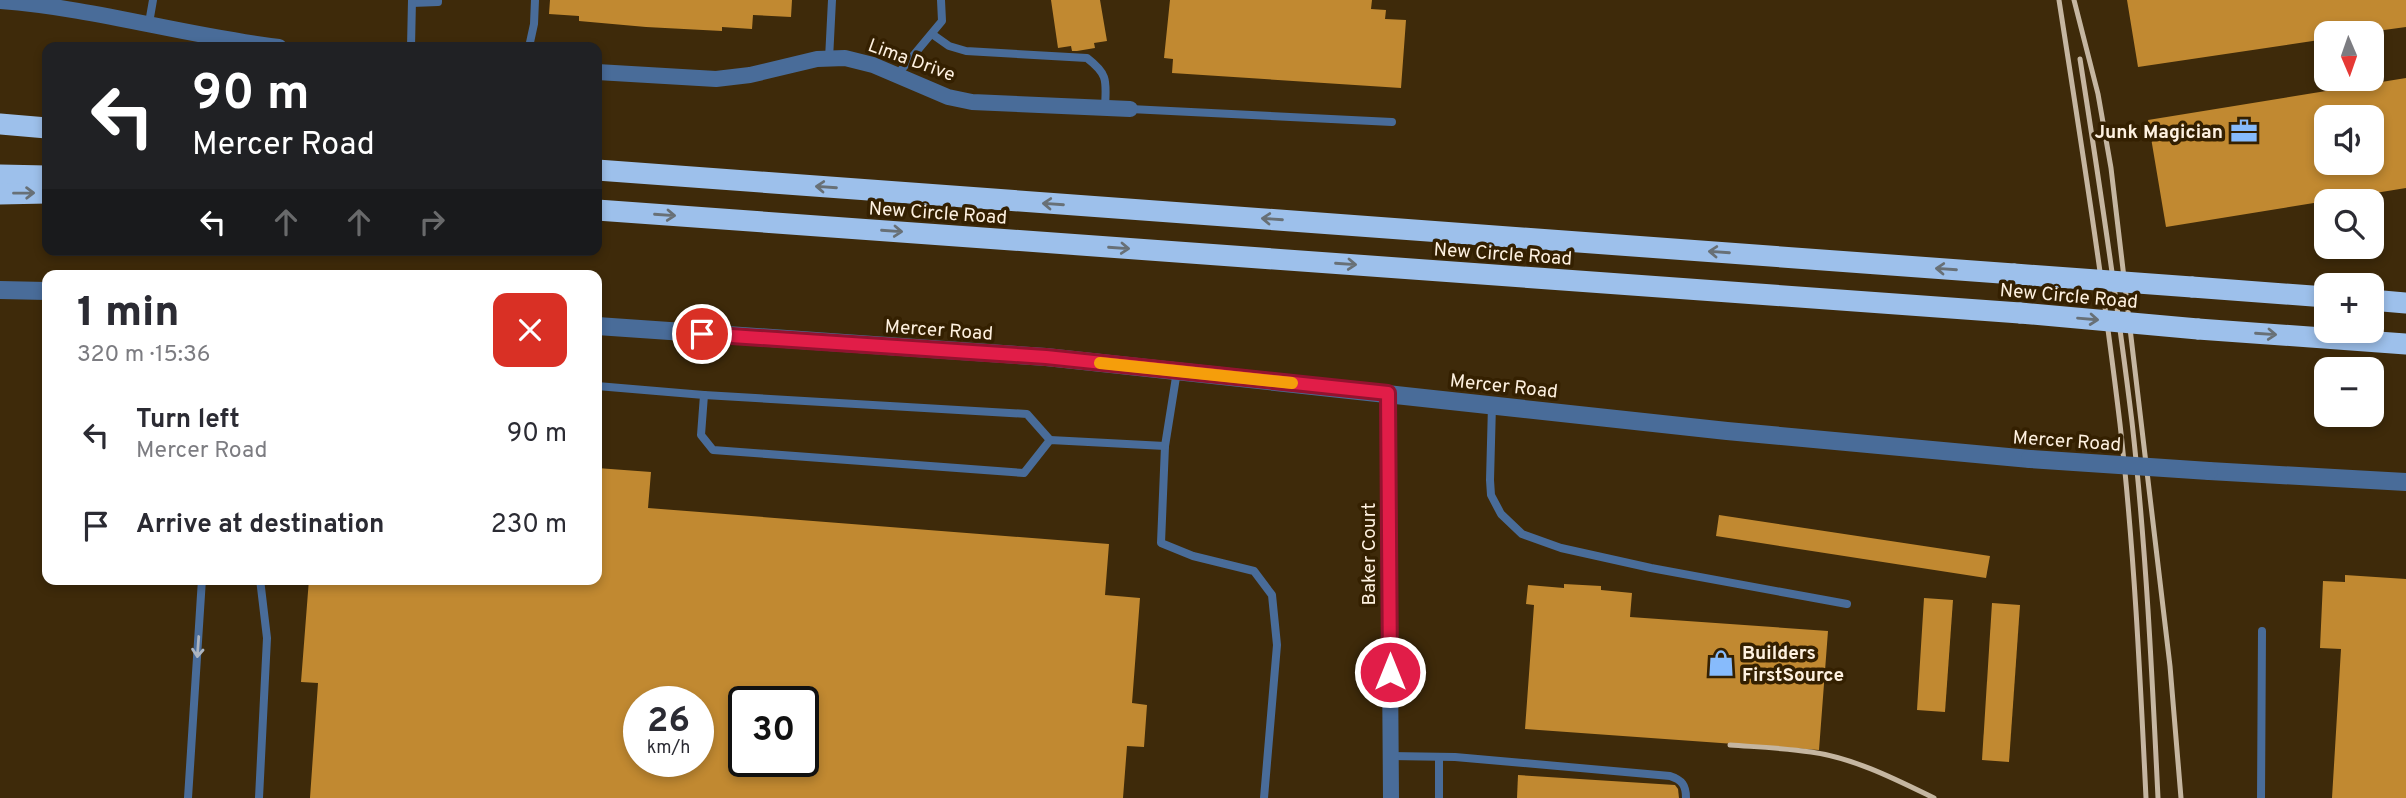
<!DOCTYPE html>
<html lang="en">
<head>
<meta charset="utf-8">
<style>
	:root { --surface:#fff; --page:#f2f2f3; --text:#2b2b33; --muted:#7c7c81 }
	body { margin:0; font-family:Overpass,sans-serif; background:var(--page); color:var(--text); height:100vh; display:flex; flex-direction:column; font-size:26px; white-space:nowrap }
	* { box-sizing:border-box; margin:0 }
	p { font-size:23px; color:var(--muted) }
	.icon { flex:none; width:38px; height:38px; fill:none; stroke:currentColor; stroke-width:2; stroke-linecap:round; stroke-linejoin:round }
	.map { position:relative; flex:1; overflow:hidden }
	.panel { position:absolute; left:42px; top:270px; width:560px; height:315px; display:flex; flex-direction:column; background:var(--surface); border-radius:14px; box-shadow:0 4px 10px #0003 }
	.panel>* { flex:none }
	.hud { position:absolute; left:42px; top:42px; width:560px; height:214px; border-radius:14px; box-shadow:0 4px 10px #0003; background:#202124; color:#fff; overflow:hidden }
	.needle { width:46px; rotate:178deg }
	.controls { position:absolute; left:2314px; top:21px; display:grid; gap:14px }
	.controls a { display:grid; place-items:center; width:70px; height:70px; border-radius:14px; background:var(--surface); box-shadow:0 4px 10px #0003; font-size:35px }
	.speed { position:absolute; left:623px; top:686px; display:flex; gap:14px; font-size:35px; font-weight:700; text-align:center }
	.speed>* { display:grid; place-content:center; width:91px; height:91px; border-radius:50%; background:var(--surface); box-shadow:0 4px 10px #0003; line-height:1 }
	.speed small { font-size:18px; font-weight:400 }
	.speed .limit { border:4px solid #111; border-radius:10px; background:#fff; color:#111 }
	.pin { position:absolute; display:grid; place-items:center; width:60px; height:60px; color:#fff; margin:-30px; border:4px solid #fff; border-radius:50%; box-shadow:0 2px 7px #0007 }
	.me { position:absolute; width:77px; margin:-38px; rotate:0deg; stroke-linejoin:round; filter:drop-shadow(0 0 5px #0008) }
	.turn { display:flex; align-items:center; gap:24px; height:147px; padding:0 35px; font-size:32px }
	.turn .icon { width:91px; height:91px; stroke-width:2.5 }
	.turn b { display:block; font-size:49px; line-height:60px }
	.lanes { display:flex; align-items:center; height:66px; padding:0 35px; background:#0003; justify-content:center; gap:35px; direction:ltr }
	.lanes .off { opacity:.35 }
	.round { display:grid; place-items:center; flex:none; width:74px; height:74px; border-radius:14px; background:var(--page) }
	.head { display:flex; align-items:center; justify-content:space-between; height:119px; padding:0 35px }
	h1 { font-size:42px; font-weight:800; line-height:52px }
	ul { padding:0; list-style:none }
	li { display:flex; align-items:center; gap:21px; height:91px; padding:0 35px }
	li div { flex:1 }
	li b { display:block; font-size:26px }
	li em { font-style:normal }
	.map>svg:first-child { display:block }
	.building { fill:#c18931; fill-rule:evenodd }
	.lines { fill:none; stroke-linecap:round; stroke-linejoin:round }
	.service { stroke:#496c99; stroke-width:8 }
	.minor { stroke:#496c99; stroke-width:16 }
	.tertiary { stroke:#496c99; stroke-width:18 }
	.motorway { stroke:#9dc0eb; stroke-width:21 }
	.rail { stroke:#c5b6a1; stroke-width:5 }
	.tertiary-bridge { stroke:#496c99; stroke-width:18 }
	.motorway-bridge { stroke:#9dc0eb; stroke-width:21 }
	.oneway { stroke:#687076 }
	.oneway2 { stroke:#adb5c0 }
	.route-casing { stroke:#92132f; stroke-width:18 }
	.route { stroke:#e11d48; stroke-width:12 }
	.slow { stroke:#f59e0b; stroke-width:12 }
	.labels { text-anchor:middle; stroke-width:7; stroke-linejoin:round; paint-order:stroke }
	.street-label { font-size:19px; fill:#fef1e0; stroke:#342001 }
	.poi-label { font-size:19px; font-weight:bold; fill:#fef1e0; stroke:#342001; text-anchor:end }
</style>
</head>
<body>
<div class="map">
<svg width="2406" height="798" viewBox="0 0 2406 798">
	<rect width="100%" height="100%" fill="#3e2a0a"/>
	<g class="building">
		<polygon points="550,0 792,0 791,17 753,15 752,29 722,27 722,31 646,27 579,21 579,16 549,14"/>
		<polygon points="1051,0 1100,0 1107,41 1094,43 1095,48 1077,51 1072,51 1071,46 1058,48"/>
		<polygon points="1170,0 1372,0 1371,9 1386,10 1385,19 1406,20 1401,88 1172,73 1173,59 1164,58"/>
		<polygon points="2127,0 2406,0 2406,27 2362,33 2326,33 2326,39 2138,67"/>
		<path d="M2406,78V188L2166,227L2148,120ZM2326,117H2371V163H2326Z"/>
		<path d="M597,468L651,472L648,508L1109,544L1105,595L1140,598L1132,703L1147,705L1144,747L1127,746L1123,798H310L318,683L301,682L309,579H597ZM639,702H698V761H639ZM744,702H803V761H744Z"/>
		<polygon points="1719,515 1990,556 1986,578 1716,536"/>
		<polygon points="2345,575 2406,579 2406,798 2332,798 2341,649 2320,648 2323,581 2345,582"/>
		<polygon points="1564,584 1601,586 1601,590 1632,593 1630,617 1828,631 1819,750 1525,729 1534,605 1526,604 1528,585 1564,588"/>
		<polygon points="1924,598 1953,600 1945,712 1917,710"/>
		<polygon points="1992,603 2020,605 2009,762 1982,760"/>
		<polygon points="1518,775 1675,785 1678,789 1679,798 1517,798"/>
	</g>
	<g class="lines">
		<g class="service">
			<polyline points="412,3 438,2 438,0"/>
			<polyline points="149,23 153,0"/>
			<path d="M932,34L949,46L966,51L1087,58C1109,75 1106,81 1105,108"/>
			<polyline points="411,47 412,0"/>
			<polyline points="529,47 534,24 535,0"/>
			<polyline points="829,59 832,0"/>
			<polyline points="897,75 942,21 941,0"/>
			<polyline points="1130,109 1392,122"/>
			<polyline points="1177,371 1165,446 1161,543 1193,556 1254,571 1272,595 1277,645 1264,798"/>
			<polyline points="597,386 704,395 701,435 713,450 1024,473 1050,440 1165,446"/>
			<polyline points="704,395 1027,414 1050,440"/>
			<polyline points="1492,405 1490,480 1491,495 1501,514 1522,534 1561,548 1651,568 1847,604"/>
			<path d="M1390,756L1455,757L1670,776C1682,780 1686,785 1686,798"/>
			<polyline points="188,798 202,579"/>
			<polyline points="259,798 267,638 260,579"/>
			<polyline points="1439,798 1439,757"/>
			<polyline points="2261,798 2262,631"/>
		</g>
		<g class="minor">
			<path d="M0,1C95,8 185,36 279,47"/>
			<polyline points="597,72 716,79 750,75 817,59 845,58 873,65 948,97 972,102 1130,109"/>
			<polyline points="1388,393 1391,798"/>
		</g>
		<g class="tertiary">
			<polyline points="0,290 47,291"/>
			<polyline points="597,326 1046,357 1727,431 2030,459"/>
			<polyline points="2209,471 2406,482"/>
		</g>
		<g class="motorway">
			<polyline points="0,124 47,128"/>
			<polyline points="597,170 2014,274"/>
			<polyline points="0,175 47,176"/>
			<polyline points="0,194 47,193"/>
			<polyline points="597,210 2020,313"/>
			<polyline points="2192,287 2326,297"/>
			<polyline points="2371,300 2406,303"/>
			<polyline points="2198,329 2406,344"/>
		</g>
		<g class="rail">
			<path d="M2059,0C2081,141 2103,282 2120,424C2134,548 2140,673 2146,798"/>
			<polyline points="2074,0 2098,94 2111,168 2170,666 2181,798"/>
			<path d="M2080,59C2099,180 2117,300 2132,422C2146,547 2152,673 2158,798"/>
			<path d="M1730,745C1757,747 1784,748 1811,752C1854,758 1895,779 1934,798"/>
		</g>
		<polyline class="tertiary-bridge" points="2030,459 2209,471"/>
		<g class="motorway-bridge">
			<polyline points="2014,274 2192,287"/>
			<polyline points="2020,313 2198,329"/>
		</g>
	</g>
	<defs><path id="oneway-shaft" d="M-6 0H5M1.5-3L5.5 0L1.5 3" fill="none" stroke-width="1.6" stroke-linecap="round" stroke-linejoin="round" transform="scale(1.75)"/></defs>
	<g class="oneway">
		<use href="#oneway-shaft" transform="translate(826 187) rotate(-176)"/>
		<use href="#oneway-shaft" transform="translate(24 193) rotate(-1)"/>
		<use href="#oneway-shaft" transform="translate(1053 204) rotate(-176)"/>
		<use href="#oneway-shaft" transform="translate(665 215) rotate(4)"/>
		<use href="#oneway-shaft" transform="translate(1272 219) rotate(-176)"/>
		<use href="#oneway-shaft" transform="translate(892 231) rotate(4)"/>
		<use href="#oneway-shaft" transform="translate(1119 248) rotate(4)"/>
		<use href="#oneway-shaft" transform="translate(1719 252) rotate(-176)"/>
		<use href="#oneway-shaft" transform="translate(1346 264) rotate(4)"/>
		<use href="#oneway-shaft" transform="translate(1946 269) rotate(-176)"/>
		<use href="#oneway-shaft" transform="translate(2088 319) rotate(5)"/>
		<use href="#oneway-shaft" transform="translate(2266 334) rotate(4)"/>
	</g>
	<use class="oneway2" href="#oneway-shaft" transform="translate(198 647) rotate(94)"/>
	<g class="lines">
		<defs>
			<polyline id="route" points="702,334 1046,357 1388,393 1390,672"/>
		</defs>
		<use href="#route" class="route-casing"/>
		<use href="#route" class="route"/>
		<polyline class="slow" points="1100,363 1292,383"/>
	</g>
	<defs>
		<symbol id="office-bare" viewBox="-9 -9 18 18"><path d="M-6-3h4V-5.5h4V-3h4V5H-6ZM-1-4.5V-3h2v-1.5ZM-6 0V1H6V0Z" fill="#87bbfc" stroke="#342001" stroke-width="2.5" paint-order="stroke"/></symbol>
		<symbol id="shop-bare" viewBox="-9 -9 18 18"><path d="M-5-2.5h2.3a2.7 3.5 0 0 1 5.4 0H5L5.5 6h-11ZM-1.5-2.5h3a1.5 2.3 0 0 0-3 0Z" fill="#87bbfc" stroke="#342001" stroke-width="2.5" paint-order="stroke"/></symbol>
	</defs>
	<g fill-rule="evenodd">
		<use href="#office-bare" x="2225" y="112" width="38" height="38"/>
		<use href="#shop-bare" x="1702" y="644" width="38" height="38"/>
	</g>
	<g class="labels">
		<g class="street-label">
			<text transform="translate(912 59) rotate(20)" y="7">Lima Drive</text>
			<text transform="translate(938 212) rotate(4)" y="7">New Circle Road</text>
			<text transform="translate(1503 253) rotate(4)" y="7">New Circle Road</text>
			<text transform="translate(2069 295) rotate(5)" y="7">New Circle Road</text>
			<text transform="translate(939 329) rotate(4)" y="7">Mercer Road</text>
			<text transform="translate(1504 385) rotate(6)" y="7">Mercer Road</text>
			<text transform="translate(2067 440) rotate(4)" y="7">Mercer Road</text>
			<text transform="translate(1368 554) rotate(-90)" y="7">Baker Court</text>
		</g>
		<g class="poi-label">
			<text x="2223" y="138">Junk Magician</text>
			<text x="1742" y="659" text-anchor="start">Builders<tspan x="1742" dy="22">FirstSource</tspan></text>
		</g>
	</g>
</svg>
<div class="controls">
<a><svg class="needle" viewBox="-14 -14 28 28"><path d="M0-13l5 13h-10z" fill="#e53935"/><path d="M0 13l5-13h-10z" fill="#7c7c81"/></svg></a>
<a><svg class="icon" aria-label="sound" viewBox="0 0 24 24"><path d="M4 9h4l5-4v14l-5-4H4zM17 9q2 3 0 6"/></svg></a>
<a><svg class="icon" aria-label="search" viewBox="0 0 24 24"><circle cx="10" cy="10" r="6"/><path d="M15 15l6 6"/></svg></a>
<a>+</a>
<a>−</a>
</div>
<div class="speed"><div>26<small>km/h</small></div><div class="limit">30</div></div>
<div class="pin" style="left:702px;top:334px;background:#d93025"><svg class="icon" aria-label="arrive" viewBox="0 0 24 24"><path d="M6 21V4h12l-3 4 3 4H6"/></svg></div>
<svg class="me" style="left:1390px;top:672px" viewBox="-20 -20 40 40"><circle r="17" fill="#e11d48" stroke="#fff" stroke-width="3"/><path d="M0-11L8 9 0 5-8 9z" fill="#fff"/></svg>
<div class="hud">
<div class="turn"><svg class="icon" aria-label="left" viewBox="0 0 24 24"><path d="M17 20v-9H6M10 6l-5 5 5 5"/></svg><div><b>90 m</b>Mercer Road</div></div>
<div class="lanes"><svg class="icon" aria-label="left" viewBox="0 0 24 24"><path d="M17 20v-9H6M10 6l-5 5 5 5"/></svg><svg class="icon off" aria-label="ahead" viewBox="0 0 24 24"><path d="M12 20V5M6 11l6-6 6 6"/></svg><svg class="icon off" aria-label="ahead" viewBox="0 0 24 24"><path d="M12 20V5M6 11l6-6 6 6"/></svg><svg class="icon off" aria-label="right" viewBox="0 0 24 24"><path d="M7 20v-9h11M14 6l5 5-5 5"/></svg></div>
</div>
<section class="panel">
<div class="head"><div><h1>1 min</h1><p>320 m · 15:36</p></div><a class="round" style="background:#d93025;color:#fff"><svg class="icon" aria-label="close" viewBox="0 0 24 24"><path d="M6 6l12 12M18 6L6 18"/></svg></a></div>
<ul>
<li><svg class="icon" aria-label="left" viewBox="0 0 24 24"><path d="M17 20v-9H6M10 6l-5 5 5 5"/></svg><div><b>Turn left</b><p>Mercer Road</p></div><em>90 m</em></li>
<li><svg class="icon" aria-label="arrive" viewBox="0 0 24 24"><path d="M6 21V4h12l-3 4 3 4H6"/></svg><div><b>Arrive at destination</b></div><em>230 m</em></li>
</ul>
</section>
</div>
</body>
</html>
